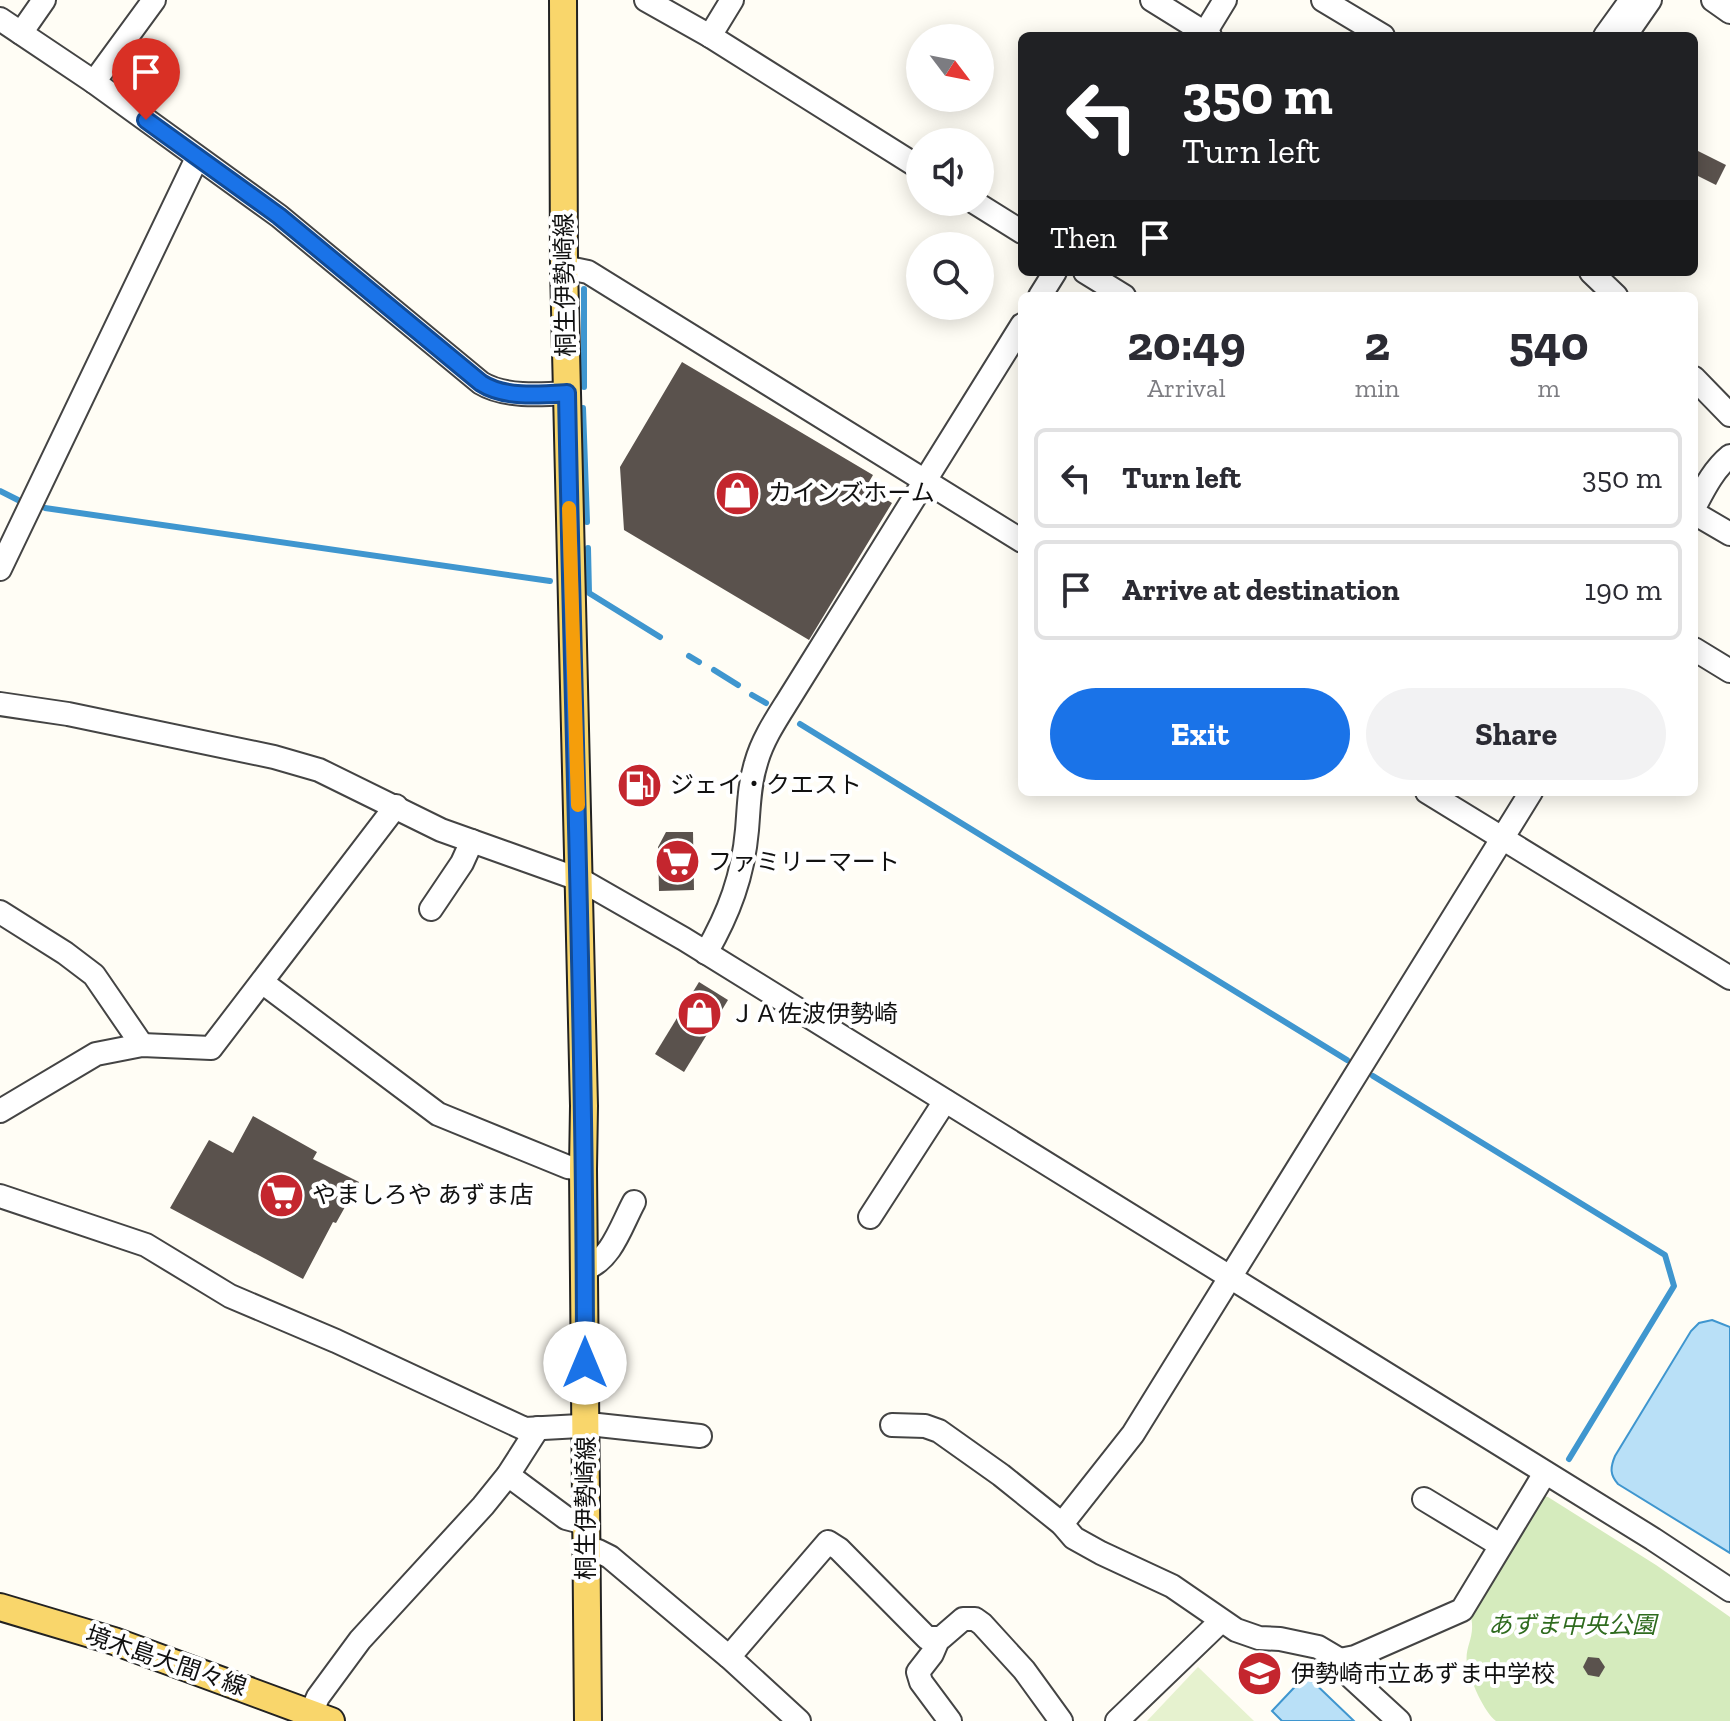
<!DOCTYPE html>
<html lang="en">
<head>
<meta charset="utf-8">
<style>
	:root { --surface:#fff; --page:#f2f2f3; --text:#2b2b33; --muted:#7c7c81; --line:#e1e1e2; --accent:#1a73e8 }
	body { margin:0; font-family:"Zilla Slab","Noto Sans JP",serif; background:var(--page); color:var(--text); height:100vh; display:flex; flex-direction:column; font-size:30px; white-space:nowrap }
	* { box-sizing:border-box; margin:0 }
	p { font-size:26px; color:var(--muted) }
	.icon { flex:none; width:44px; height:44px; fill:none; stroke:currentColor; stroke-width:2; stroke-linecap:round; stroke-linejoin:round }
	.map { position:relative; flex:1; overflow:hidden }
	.sheet { position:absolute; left:1018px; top:292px; width:680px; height:504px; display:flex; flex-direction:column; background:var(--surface); border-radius:12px; box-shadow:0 4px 20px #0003 }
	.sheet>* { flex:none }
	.hud { position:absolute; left:1018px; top:32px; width:680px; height:244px; border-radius:12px; box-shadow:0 4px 20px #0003; background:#202124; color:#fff; overflow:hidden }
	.needle { width:52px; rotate:122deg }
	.buttons { position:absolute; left:906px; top:24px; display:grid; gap:16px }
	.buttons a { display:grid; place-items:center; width:88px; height:88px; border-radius:50%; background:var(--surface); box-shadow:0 4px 20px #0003; font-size:40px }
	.pin { position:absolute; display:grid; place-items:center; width:68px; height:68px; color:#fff; margin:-82px -34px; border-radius:50% 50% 50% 0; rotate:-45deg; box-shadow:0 0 8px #0007 }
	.pin .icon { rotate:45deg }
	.me { position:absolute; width:88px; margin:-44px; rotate:0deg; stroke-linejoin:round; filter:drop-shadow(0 0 6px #0008) }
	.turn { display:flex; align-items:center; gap:28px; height:168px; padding:0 32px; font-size:36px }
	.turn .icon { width:104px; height:104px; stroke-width:2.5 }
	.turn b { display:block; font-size:56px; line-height:68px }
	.then { display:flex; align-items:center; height:76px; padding:0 32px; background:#0003; gap:16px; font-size:30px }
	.eta { display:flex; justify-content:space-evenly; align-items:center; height:136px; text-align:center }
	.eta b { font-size:48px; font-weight:800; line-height:56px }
	.cta { display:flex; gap:16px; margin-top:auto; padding:16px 32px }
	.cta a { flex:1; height:92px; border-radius:48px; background:var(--accent); color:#fff; font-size:32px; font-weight:800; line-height:92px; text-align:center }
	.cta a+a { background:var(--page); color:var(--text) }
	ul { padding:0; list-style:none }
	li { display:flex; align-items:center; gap:24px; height:100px; margin:0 16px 12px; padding:0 16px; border:4px solid var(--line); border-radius:12px }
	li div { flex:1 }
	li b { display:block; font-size:30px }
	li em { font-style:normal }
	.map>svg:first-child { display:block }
	.green { fill:#d5ebbd }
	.pitch { fill:#e6f2cf }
	.water { fill:#b9e0f7; stroke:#3f96cf; stroke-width:2 }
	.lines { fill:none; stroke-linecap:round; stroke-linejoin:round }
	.stream { stroke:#3f96cf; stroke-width:6 }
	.building { fill:#5a524d }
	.minor-casing { stroke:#444; stroke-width:26 }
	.major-casing { stroke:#222; stroke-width:30 }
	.minor { stroke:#fff; stroke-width:22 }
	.major { stroke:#f9d66b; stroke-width:26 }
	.route-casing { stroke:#114b97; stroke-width:20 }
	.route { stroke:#1a73e8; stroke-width:14 }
	.slow { stroke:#f59e0b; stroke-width:14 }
	.labels { text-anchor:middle; stroke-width:8; stroke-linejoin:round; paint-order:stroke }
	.street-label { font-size:24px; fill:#111; stroke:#fff }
	.poi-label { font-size:24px; fill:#111; stroke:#fff; text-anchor:start }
	.park-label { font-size:24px; font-style:italic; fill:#2f6b1f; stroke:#fff }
</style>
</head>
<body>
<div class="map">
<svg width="1730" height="1721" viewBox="0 0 1730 1721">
	<rect width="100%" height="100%" fill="#fffdf5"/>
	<path class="green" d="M1538,1495L1548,1497L1656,1565L1730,1617V1721H1496C1485,1714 1469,1678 1467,1664C1464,1645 1477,1637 1470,1613Z"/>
	<polygon class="pitch" points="1198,1667 1254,1721 1147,1721"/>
	<g class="water">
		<path d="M1712,1320L1730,1327V1553L1618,1484C1610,1475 1610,1468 1615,1456L1691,1331L1699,1323Z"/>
		<polygon points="1306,1675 1354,1721 1282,1721 1272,1711"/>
	</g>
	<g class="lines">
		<g class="stream">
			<polyline points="584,289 584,387"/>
			<polyline points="583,408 587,522"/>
			<polyline points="0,491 18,500"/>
			<polyline points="45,508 550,581"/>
			<polyline points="588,548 589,593 660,637"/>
			<polyline points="689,656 699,662"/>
			<polyline points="714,670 738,685"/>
			<polyline points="752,695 766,703"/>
			<polyline points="800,724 1347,1060"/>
			<polyline points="1373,1076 1665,1255 1674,1286 1569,1459"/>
		</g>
	</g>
	<g class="building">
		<polygon points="1694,149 1726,165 1716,185 1694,174"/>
		<polygon points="682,362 873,475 866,487 892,503 809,640 624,530 620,467"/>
		<polygon points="666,832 693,832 694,890 659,891 658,847"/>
		<polygon points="699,982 728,1000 684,1072 655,1054"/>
		<polygon points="253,1116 317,1152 313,1159 359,1182 336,1223 333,1222 303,1279 170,1208 209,1140 233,1153"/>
		<polygon points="1588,1657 1599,1658 1605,1667 1599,1677 1588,1675 1583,1667"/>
	</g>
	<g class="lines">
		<defs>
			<g id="minor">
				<polyline points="646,0 710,36 920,168"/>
				<polyline points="1152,0 1210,36"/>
				<polyline points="1323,0 1383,36"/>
				<polyline points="1713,0 1730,12"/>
				<path d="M0,19L94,82L279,216L481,383C504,397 539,395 567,393"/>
				<polyline points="21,33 44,0"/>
				<polyline points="710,36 732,0"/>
				<polyline points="1203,36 1225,0"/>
				<polyline points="1605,36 1631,0"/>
				<polyline points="1625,36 1650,0"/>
				<polyline points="94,82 154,0"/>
				<polyline points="974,202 1022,232"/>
				<polyline points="564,267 588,272 1022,541"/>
				<polyline points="1085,272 1124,296"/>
				<polyline points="1591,272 1616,296"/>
				<polyline points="1040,296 1055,272"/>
				<polyline points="1694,378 1730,415"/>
				<path d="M1694,508C1704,489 1713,470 1730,456"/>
				<polyline points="1694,513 1730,534"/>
				<polyline points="0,569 197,158"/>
				<polyline points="1694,649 1730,671"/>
				<polyline points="0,704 68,714 274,757 319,770 441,830 581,880 684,939 1653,1539 1730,1590"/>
				<polyline points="1427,792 1730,978"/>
				<polyline points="431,909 462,863 472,841"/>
				<polyline points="0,912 65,953 94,975 142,1045"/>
				<path d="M706,953C729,913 743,876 747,830C749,807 749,785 756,763C762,741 775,721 787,702L1022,325"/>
				<polyline points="262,982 438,1114 568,1167 583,1169"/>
				<polyline points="0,1111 96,1054 142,1045 211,1048 396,806"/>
				<polyline points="0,1196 146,1245 230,1296 336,1341 525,1429 598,1425 700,1436"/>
				<polyline points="870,1217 945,1101"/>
				<path d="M585,1269C612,1259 621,1226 634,1202"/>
				<polyline points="892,1425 925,1426 939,1431 1001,1475 1062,1524 1074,1538 1101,1553 1172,1586 1236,1630 1259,1638 1280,1639 1318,1647 1340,1660 1351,1677 1399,1721"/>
				<polyline points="508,1475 566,1518 585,1523"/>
				<polyline points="1424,1499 1500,1545"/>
				<polyline points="1062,1524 1133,1434 1531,792"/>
				<polyline points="586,1551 598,1551 610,1557 729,1657 799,1721"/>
				<polyline points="938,1640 932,1654 918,1672 921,1682 950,1721"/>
				<polyline points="729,1657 828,1542 839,1549 927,1638 941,1638 963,1619 975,1619 982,1624 1024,1670 1061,1721"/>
				<polyline points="1340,1660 1355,1657 1462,1610 1545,1473"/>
				<polyline points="311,1713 318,1697 360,1640 483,1506 508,1475 538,1428"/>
				<polyline points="1117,1721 1221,1621"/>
			</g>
			<g id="major">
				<polyline points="563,0 564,267 584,1106 583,1169 588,1721"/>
				<polyline points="0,1607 114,1641 331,1721"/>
			</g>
		</defs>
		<use href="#minor" class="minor-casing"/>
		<use href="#major" class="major-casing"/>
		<use href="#minor" class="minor"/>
		<use href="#major" class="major"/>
	</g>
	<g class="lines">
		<defs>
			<path id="route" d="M146,120L279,216L481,383C504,398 539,395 567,393C573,716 585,1040 585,1363"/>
		</defs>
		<use href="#route" class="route-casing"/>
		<use href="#route" class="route"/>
		<polyline class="slow" points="569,508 578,805"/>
	</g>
	<defs>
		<symbol id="shop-disc" viewBox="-11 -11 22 22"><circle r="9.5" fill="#c4262e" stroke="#fff"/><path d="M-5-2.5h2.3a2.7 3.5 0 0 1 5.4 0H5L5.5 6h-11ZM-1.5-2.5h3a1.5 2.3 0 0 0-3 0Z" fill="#fff"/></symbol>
		<symbol id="fuel-disc" viewBox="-11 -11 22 22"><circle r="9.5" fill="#c4262e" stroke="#fff"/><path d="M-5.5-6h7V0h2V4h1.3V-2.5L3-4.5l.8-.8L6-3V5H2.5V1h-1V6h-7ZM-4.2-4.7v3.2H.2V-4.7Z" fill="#fff"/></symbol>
		<symbol id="supermarket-disc" viewBox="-11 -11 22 22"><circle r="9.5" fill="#c4262e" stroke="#fff"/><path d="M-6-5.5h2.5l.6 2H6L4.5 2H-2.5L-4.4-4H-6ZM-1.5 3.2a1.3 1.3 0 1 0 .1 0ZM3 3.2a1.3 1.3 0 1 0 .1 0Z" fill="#fff"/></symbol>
		<symbol id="school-disc" viewBox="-11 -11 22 22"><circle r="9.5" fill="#c4262e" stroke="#fff"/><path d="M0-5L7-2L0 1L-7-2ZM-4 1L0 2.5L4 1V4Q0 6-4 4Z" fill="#fff"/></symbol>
	</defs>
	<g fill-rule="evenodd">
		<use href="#shop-disc" x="712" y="468" width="51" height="51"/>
		<use href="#fuel-disc" x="614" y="760" width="51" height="51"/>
		<use href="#supermarket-disc" x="652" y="836" width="51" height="51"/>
		<use href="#shop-disc" x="674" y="988" width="51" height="51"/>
		<use href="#supermarket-disc" x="256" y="1170" width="51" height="51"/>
		<use href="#school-disc" x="1234" y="1648" width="51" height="51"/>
	</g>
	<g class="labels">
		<g class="street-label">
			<text transform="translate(565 285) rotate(-91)" y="8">桐生伊勢崎線</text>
			<text transform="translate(586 1508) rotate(-90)" y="8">桐生伊勢崎線</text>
			<text transform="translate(166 1661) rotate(19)" y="8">境木島大間々線</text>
		</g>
		<g class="poi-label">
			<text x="768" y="501">カインズホーム</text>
			<text x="670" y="793">ジェイ・クエスト</text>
			<text x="708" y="870">ファミリーマート</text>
			<text x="730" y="1022">ＪＡ佐波伊勢崎</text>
			<text x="312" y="1203">やましろや あずま店</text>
			<text x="1291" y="1682">伊勢崎市立あずま中学校</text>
		</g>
		<g class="park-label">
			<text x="1572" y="1633">あずま中央公園</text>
		</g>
	</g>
</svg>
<div class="buttons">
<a><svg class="needle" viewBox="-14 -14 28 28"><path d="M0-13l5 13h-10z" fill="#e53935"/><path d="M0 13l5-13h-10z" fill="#7c7c81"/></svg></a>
<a><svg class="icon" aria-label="sound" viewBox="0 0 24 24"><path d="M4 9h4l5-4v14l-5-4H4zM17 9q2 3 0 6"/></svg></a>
<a><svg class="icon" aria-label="search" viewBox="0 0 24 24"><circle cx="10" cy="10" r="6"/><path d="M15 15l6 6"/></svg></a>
</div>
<div class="pin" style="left:146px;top:120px;background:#d93025"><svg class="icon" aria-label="arrive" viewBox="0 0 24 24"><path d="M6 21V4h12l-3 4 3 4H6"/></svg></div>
<svg class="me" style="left:585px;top:1363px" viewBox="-20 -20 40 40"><circle r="19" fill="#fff"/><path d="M0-13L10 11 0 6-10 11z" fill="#1a73e8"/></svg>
<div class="hud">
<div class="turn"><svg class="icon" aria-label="left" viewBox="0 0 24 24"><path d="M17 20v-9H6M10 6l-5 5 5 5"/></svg><div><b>350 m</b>Turn left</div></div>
<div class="then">Then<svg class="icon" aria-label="arrive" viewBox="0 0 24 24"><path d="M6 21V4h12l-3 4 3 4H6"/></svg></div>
</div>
<section class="sheet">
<div class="eta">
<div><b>20:49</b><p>Arrival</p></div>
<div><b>2</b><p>min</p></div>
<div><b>540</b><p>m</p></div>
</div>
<ul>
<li><svg class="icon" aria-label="left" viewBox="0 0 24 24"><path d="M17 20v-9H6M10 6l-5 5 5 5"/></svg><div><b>Turn left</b></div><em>350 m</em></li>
<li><svg class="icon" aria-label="arrive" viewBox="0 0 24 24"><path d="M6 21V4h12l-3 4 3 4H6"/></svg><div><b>Arrive at destination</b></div><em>190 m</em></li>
</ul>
<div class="cta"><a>Exit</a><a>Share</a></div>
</section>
</div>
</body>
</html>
